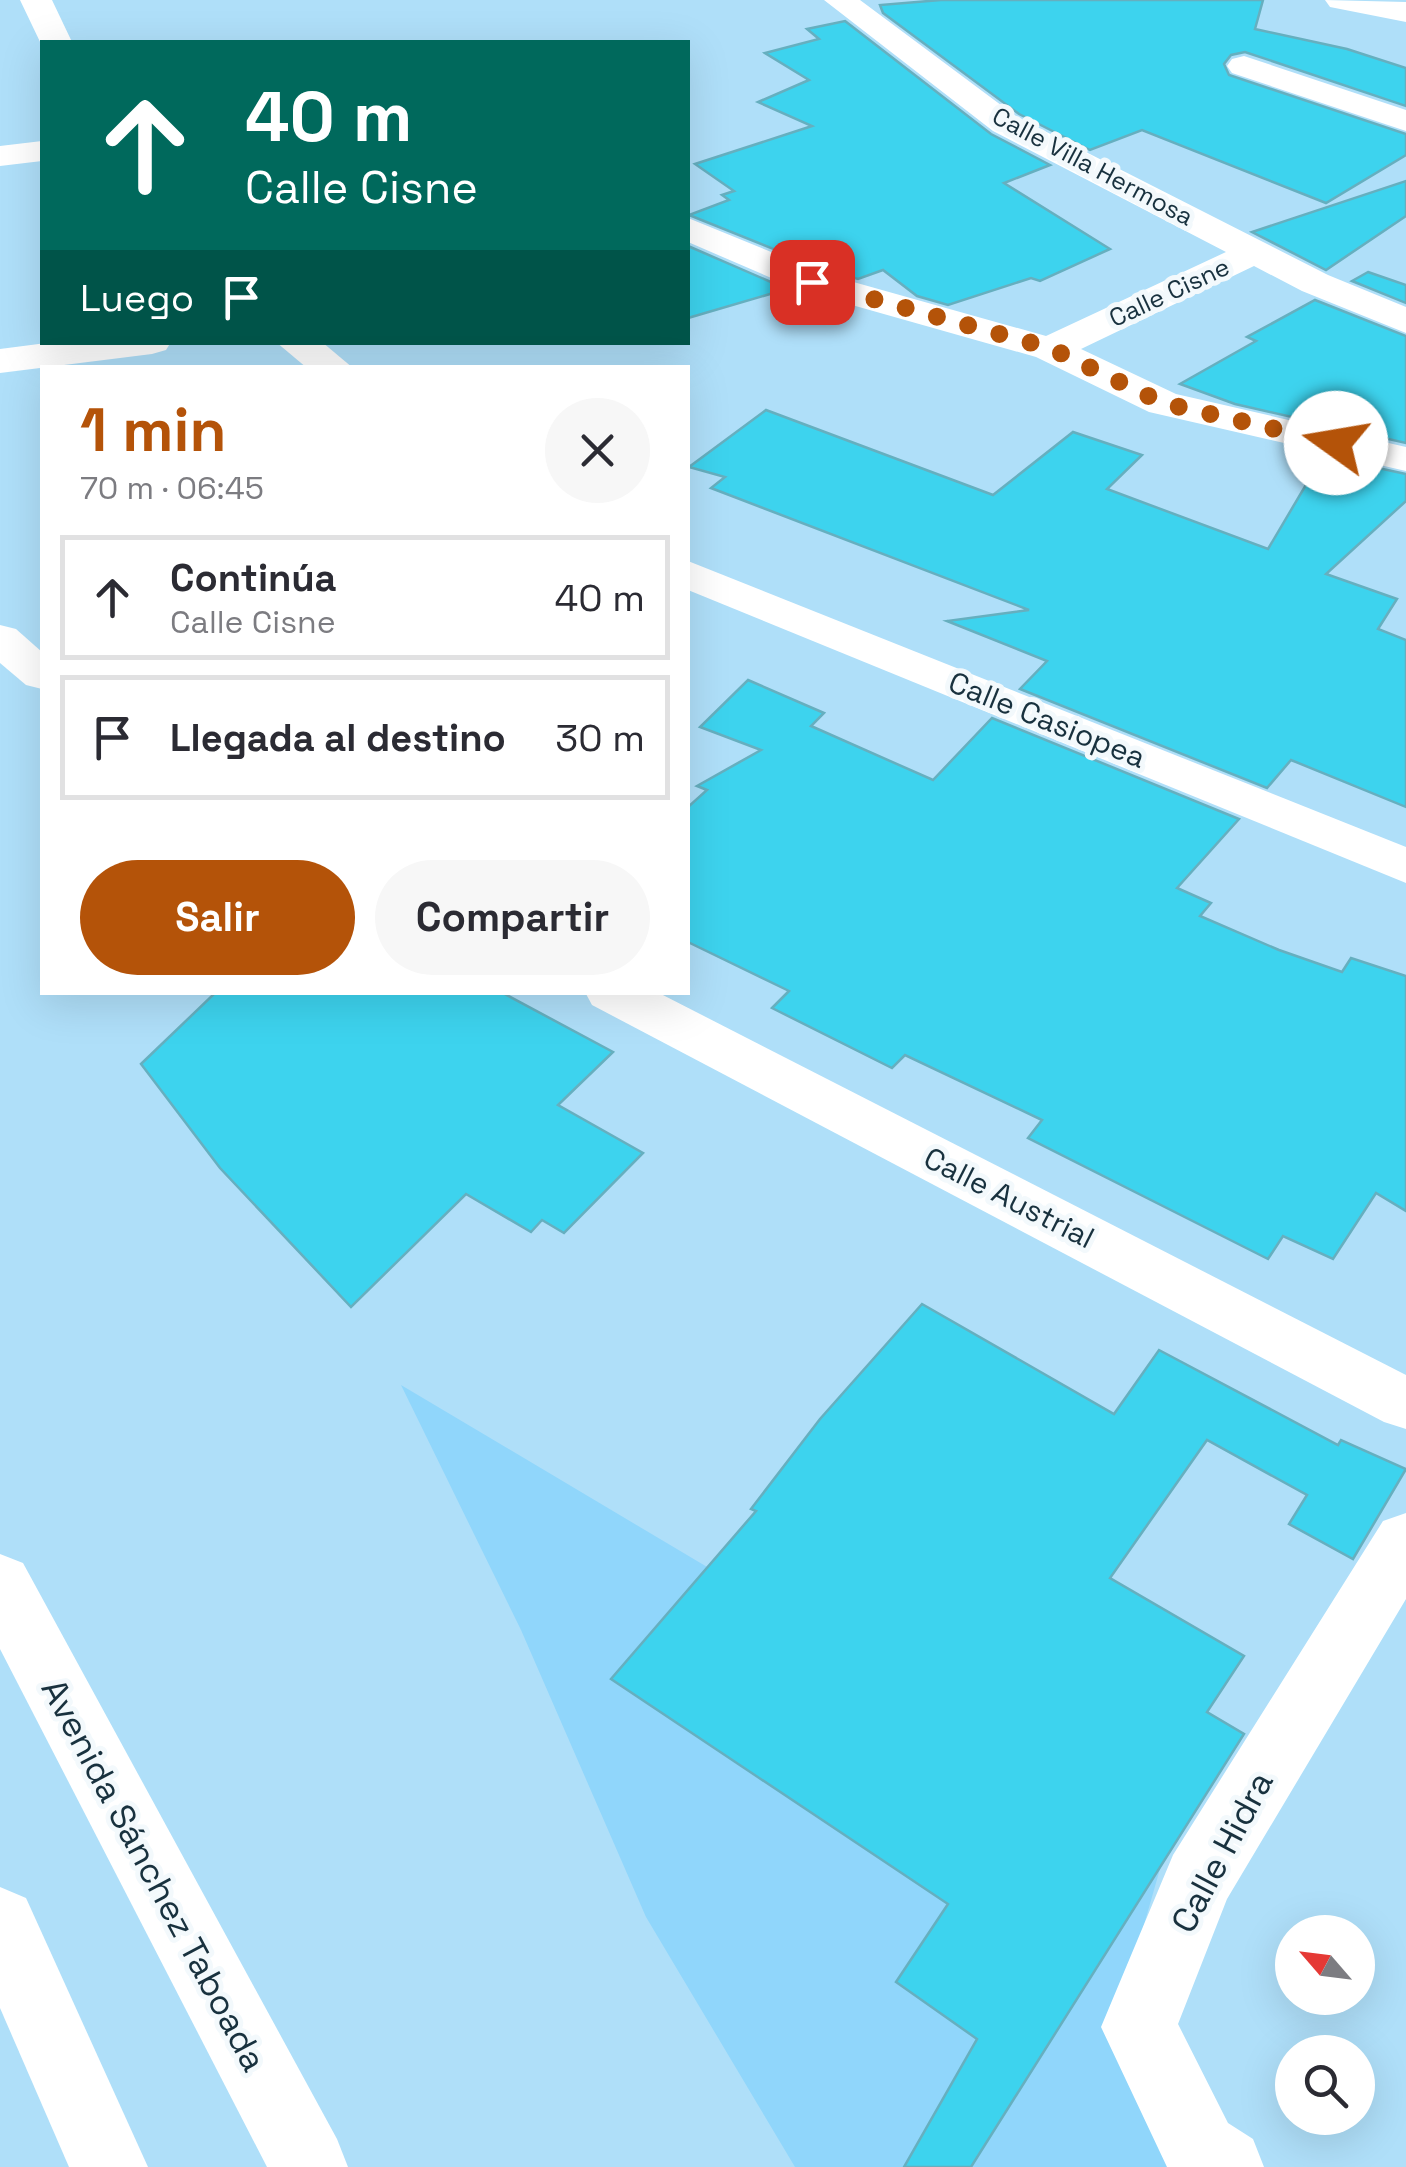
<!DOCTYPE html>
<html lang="es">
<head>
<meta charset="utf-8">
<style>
	:root { --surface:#fff; --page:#f7f7f7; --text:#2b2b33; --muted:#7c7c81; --line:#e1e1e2; --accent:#b45309 }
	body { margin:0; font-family:"Space Grotesk",sans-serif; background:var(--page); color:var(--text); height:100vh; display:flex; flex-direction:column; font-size:38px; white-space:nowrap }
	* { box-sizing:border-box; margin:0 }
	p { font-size:32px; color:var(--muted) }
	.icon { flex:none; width:55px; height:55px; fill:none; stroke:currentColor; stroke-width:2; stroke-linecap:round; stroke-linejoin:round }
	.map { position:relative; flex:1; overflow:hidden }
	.panel { position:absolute; left:40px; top:365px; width:650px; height:630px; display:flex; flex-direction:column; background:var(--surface); border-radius:0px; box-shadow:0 10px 40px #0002 }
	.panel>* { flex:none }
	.hud { position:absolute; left:40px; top:40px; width:650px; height:305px; border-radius:0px; box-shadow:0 10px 40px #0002; background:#00695c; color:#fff; overflow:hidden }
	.needle { width:65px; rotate:298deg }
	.tools { position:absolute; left:1275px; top:1915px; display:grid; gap:20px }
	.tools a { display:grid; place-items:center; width:100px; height:100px; border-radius:50%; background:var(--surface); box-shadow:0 10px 40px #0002; font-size:50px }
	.pin { position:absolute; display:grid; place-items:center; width:85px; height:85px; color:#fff; margin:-42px; border-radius:20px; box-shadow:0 5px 15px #0006 }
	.me { position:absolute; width:110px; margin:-55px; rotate:283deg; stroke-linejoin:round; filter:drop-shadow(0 0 8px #0008) }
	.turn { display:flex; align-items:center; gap:35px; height:210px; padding:0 40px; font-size:45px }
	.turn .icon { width:130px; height:130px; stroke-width:2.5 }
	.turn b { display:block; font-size:70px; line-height:85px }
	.then { display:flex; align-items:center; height:95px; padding:0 40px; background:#0003; gap:20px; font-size:38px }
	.round { display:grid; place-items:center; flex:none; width:105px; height:105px; border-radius:52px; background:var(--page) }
	.headline { display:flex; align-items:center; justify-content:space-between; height:170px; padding:0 40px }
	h1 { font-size:60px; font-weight:700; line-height:75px; color:var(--accent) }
	.primary-button { display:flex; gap:20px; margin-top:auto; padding:20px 40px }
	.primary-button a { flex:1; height:115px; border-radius:60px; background:var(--accent); color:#fff; font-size:40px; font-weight:700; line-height:115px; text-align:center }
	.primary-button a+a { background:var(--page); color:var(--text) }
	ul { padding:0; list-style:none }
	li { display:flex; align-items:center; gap:30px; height:125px; margin:0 20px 15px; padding:0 20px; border:5px solid var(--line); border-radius:0px }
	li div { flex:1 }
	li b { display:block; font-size:38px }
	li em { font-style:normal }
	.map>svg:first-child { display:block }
	.built { fill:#90d6fb }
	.building { fill:#3dd3ee; stroke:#66afbf; stroke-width:2.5 }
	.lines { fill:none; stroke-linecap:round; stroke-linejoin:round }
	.minor { fill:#fff; fill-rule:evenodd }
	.major { fill:#fff; fill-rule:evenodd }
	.route { stroke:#b45309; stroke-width:18; stroke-dasharray:0 32.4 }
	.labels { text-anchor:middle; stroke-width:10; stroke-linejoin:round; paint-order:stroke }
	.far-street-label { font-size:25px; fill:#18313e; stroke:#f3f9fc }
	.street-label { font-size:30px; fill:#18313e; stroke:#f3f9fc }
	.near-street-label { font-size:35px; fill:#18313e; stroke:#f3f9fc }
</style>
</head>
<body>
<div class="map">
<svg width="1406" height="2167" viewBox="0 0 1406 2167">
	<rect width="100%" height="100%" fill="#afdff9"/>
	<polygon class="built" points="401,1385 1168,1841 1117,2019 1217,2167 795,2167 646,1917 521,1630"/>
	<g class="building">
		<polygon points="941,0 1263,0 1255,29 1347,49 1406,68 1406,106 1245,52 1231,55 1224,64 1229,75 1406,134 1406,155 1326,203 1142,130 1090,150 1019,114 883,13 880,5"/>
		<polygon points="845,21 991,134 1050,165 1004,183 1110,249 1040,281 1031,278 948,305 917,296 883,270 858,279 826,270 689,215 729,200 722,195 734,191 695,164 812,126 758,102 809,80 765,53 819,39 807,29"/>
		<polygon points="1406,181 1406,216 1326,270 1252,232"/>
		<polygon points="688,246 787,289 688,318"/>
		<polygon points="1368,272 1406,285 1406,303 1352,281"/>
		<polygon points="1315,300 1406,336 1406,443 1235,404 1180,384 1256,341 1247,337"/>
		<polygon points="766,410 993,495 1073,432 1142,455 1107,489 1268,549 1323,456 1406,474 1406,501 1326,574 1397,599 1378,629 1406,640 1406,807 1291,760 1267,788 1020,689 1047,661 947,621 1029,610 711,488 725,477 689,467"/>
		<polygon points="748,680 824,713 811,726 933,780 992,718 1239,819 1177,888 1211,903 1200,916 1279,950 1342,972 1351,958 1406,976 1406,1211 1376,1193 1333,1259 1283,1236 1268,1259 1028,1138 1042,1120 905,1055 892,1068 772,1008 789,991 688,942 688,807 707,790 697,786 761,750 700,727"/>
		<polygon points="216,992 501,992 613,1052 558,1105 643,1153 564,1233 542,1220 531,1232 466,1194 351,1307 220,1168 141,1064"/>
		<polygon points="922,1304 1114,1414 1159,1350 1338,1445 1341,1440 1406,1469 1353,1559 1289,1524 1307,1495 1207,1440 1110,1578 1244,1656 1207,1712 1244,1734 971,2167 904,2167 977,2039 896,1982 948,1904 611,1679 756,1511 751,1509 820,1419"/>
	</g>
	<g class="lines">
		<g class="minor">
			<polygon points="20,0 52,0 72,42 42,42 42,46"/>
			<polygon points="824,0 860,0 1017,117 1328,275 1406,307 1406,333 1302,291 1254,266 1081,349 1176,394 1406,447 1406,471 1149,412 1036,357 799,290 688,242 688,218 825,274 1046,336 1226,252 993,131"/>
			<polygon points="1325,0 1406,2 1406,22 1330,7"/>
			<polygon points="1244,56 1406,110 1406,131 1232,73 1227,66 1232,59"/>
			<polygon points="42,141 42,161 0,166 0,146"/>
			<polygon points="54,342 171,342 166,350 152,354 0,373 0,349"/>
			<polygon points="276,342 322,342 353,368 307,368"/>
			<polygon points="688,561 1406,847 1406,883 688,590"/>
			<polygon points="0,625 16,629 42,652 42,689 26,685 0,663"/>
			<polygon points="585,992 657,992 1406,1375 1406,1429 1384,1422 592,1005"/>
			<polygon points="1406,1513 1406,1599 1227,1899 1178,2024 1228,2123 1253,2139 1264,2167 1167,2167 1101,2027 1173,1855 1383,1521"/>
		</g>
		<g class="major">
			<polygon points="0,1554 23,1563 337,2139 348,2167 267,2167 0,1649"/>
			<polygon points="0,1887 26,1898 148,2167 69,2167 0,2008"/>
		</g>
	</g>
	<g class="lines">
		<polyline class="route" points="812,282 1050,348 1163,403 1336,443"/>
	</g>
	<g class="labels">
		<g class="far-street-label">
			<text transform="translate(1093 166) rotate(28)" y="9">Calle Villa Hermosa</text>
			<text transform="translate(1169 292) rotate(-25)" y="9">Calle Cisne</text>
		</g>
		<g class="street-label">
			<text transform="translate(1047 720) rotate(22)" y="10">Calle Casiopea</text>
			<text transform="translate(1009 1198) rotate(27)" y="10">Calle Austrial</text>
		</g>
		<g class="near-street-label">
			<text transform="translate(1222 1852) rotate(-62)" y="12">Calle Hidra</text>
			<text transform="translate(154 1875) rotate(62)" y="12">Avenida Sánchez Taboada</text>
		</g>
	</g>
</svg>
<div class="tools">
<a><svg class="needle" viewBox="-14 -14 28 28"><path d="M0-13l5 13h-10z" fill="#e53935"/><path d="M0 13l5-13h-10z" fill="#7c7c81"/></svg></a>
<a><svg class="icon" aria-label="search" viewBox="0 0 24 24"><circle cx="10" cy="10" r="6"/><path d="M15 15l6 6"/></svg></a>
</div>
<div class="pin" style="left:812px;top:282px;background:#d93025"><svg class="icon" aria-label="arrive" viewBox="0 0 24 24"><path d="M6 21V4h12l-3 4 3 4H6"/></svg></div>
<svg class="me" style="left:1336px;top:443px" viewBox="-20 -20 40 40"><circle r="19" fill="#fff"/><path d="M0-13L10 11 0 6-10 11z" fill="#b45309"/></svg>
<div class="hud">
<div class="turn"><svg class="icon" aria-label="ahead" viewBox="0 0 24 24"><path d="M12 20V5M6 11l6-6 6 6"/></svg><div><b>40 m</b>Calle Cisne</div></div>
<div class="then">Luego<svg class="icon" aria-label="arrive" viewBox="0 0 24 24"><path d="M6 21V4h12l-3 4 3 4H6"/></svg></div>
</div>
<section class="panel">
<div class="headline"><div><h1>1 min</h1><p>70 m · 06:45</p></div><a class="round"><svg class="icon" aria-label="close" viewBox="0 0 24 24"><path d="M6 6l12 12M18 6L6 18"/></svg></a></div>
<ul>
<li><svg class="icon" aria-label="ahead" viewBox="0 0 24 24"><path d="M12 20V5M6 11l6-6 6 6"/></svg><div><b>Continúa</b><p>Calle Cisne</p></div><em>40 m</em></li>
<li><svg class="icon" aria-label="arrive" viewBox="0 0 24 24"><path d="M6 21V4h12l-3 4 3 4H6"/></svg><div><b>Llegada al destino</b></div><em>30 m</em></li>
</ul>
<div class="primary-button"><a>Salir</a><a>Compartir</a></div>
</section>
</div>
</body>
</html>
